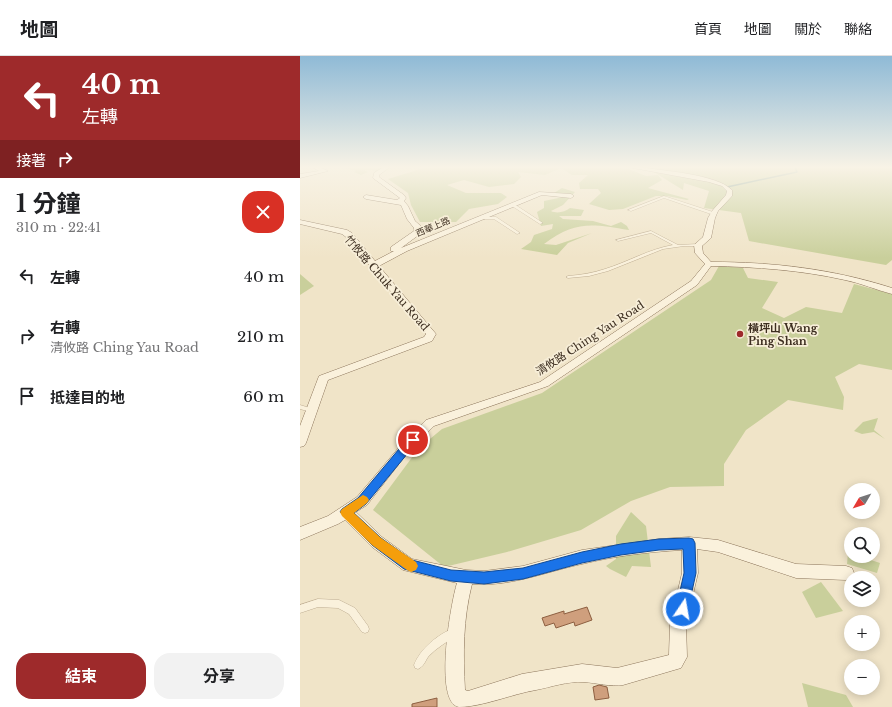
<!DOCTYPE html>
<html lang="zh-TW">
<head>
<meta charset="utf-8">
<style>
	:root { --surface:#fff; --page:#f2f2f2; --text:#202124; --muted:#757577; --line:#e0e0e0; --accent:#9e2a2b }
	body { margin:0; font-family:"Libre Baskerville","Noto Sans TC",serif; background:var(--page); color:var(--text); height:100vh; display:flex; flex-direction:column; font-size:15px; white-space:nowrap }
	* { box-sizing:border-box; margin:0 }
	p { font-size:13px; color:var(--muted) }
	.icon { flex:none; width:22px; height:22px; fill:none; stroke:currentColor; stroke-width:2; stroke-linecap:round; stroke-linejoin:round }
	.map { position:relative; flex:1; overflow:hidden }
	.drawer { display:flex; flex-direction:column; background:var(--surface); width:300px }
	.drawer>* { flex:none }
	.hud { background:#9e2a2b; color:#fff; overflow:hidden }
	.needle { width:26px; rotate:231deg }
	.fabs { position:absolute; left:544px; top:427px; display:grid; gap:8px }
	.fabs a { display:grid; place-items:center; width:36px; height:36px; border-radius:50%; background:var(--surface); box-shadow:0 2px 10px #0003; font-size:20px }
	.pin { position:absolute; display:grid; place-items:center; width:34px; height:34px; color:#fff; margin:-17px; border:2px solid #fff; border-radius:50%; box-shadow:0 1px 4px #0007 }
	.me { position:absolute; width:44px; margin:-22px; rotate:12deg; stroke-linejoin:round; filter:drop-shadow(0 0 3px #0008) }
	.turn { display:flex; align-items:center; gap:14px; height:84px; padding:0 16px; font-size:18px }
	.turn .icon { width:52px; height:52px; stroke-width:2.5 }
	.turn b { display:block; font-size:28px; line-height:34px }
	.then { display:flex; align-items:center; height:38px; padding:0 16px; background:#0003; gap:8px; font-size:15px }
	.round { display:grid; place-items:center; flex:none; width:42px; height:42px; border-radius:16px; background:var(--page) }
	.head { display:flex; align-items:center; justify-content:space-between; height:68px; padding:0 16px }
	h1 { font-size:24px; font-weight:700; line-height:30px }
	.button { display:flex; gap:8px; margin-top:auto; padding:8px 16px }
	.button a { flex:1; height:46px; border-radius:16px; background:var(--accent); color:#fff; font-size:16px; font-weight:700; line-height:46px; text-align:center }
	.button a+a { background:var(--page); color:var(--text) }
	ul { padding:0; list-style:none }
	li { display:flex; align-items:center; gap:12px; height:60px; padding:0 16px }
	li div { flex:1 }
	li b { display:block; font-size:15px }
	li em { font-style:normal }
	header { display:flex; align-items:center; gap:24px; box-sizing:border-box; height:56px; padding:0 20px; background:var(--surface); border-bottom:1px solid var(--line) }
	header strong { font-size:19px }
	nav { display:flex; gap:22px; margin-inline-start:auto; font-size:14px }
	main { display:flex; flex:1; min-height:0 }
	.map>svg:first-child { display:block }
	.green { fill:#c9cf9b }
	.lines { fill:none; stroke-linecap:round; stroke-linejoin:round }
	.stream { stroke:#6f938a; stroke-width:1.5 }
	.building { fill:#cf9f7d; stroke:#8d5f41 }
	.lane-casing { stroke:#8d765c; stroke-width:0.5 }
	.street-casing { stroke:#8d765c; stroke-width:1 }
	.lane { fill:#faf1dc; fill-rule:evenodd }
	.street { fill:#faf1dc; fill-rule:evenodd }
	.route { fill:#1a73e8; stroke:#114b97 }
	.slow { fill:#f59e0b }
	.poi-dot { fill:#9e2a2b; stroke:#f7eed8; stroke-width:1.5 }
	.labels { text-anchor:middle; stroke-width:3.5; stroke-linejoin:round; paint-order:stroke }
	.far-street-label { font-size:9px; fill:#3d2e20; stroke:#f7eed8 }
	.street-label { font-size:11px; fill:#3d2e20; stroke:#f7eed8 }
	.poi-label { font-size:11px; font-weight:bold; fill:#3d2e20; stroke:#f7eed8; text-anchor:start }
</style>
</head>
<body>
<header>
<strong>地圖</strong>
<nav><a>首頁</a><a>地圖</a><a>關於</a><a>聯絡</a></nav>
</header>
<main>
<section class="drawer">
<div class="hud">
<div class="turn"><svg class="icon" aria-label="left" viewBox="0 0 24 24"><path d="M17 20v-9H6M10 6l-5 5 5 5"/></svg><div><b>40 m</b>左轉</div></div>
<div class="then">接著<svg class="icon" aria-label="right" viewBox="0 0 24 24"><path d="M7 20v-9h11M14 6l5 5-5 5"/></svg></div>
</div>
<div class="head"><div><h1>1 分鐘</h1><p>310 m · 22:41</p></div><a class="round" style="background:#d93025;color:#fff"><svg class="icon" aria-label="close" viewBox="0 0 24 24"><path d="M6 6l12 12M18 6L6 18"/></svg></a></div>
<ul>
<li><svg class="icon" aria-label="left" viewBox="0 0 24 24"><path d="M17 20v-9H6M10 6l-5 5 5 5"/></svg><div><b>左轉</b></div><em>40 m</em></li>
<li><svg class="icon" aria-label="right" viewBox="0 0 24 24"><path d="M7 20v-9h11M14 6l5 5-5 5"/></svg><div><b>右轉</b><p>清攸路 Ching Yau Road</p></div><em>210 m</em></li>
<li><svg class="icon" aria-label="arrive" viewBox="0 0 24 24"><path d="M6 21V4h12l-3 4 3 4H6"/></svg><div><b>抵達目的地</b></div><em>60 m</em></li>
</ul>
<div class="button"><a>結束</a><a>分享</a></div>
</section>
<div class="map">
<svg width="592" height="651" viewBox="0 0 592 651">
	<rect width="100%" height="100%" fill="#f0e4c8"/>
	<g class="green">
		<polygon points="49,111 89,111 82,115 64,114 68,116 61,119 54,116 56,115 46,112"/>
		<polygon points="127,111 310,111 329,113 346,120 358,119 362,124 348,132 389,143 387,144 367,140 356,140 323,153 309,154 289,148 301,137 298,133 280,133 279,127 288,119 272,119 261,112 245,119 218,116 221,121 214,128 189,131 164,124 147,129 166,137 201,137 207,141 198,148 169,153 156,166 120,166 111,149 108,137 88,123"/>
		<polygon points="335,111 592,111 592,204 586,209 449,185 441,157 404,152 409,135 384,127 383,134 349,113"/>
		<path d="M262,132L275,136L263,149L251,155C257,158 265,156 270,152L284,154L281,160H259L263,163L293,165L311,170L321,166L327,170L329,174C293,168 275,164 244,188L256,189L292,177L268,187L257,199L221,193L231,186L234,179L252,173L253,168L241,170L237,156L244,152V145L263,141L254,137Z"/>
		<polygon points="419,210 443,212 448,222 478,226 462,252 484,262 506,251 542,257 554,228 592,238 592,314 559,308 535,321 544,341 543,354 488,344 446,374 424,408 424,430 370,431 331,445 281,474 207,496 144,511 73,454 119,392 142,373 242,337 411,224"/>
		<polygon points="0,218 14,230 0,239"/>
		<polygon points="578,362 574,374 585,383 574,376 562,378 554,375 563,366"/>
		<polygon points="331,456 346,470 351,511 332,510 326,521 310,513 306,510 316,503 316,480"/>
		<polygon points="548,497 551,497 551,500 559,500 580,507 577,517 547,508"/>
		<polygon points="521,526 543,555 516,562 502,536"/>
		<polygon points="502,627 546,639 553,651 508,651"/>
	</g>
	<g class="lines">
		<polyline class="stream" points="427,131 497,116 495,111"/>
	</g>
	<g class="building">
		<polygon points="287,551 292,564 275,570 274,566 256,572 254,567 245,570 242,562 264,555 264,558"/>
		<polygon points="299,629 307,631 309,642 295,644 293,631"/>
		<polygon points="137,642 137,651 112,651 112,648"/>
	</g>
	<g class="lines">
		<defs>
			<g id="lane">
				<polygon points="364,140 413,156 414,157 411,158 364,142 331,155 328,154"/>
				<polygon points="212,148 214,148 243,167 240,168 212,150"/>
				<polygon points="178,161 196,161 220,177 217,178 194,163 178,163"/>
				<path d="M351,175L378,189L398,188L400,189L398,190H384L363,193L308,215L289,220L268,222L266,221L268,220C281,219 293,217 305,213C328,206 349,193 373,189L351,177L318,185L316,184Z"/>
				<polygon points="0,349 13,353 14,354 11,356 0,353"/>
				<polygon points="18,543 39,544 55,552 68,570 69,573 68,576 65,577 62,576 49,558 38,552 18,551 0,557 0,549"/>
				<path d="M154,572L157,573L158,576L157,579C147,586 136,592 128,601C125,606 123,611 118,613L115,612L114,609C120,593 138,578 154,572Z"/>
			</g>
			<g id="street">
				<polygon points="12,111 19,111 28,115 0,122 0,118 19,115"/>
				<polygon points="84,111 90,111 79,119 79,121 104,139 106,142 104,145 108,150 115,165 122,171 120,178 101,192 239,136 271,138 274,140 271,142 242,139 107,195 79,210 136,278 132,285 28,324 6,387 4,390 0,391 0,370 19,320 124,281 126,278 46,181 42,178 0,168 0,164 47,174 52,177 75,205 94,195 91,195 91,191 114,175 114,172 107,163 101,149 66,143 63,141 66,139 97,144 100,142 73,122 74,117"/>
				<path d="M328,111H340C363,115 416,118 432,134V140L418,155L415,162L411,182L402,190L403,197L411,206C473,206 533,213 592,232V238C576,234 561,227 545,224C501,214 456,211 411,210L397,229L248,330L134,370L109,395L67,449L56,456L82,481L112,503L166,514L184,515L223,510L282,494L359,483L389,481L418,484L496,508L546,510L552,512L554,517L552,522L546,524L496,522L418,496L397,493L398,517L386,568L387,601L381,612L323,629C310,631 297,627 284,626C268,625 251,631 236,634C212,638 182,651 159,651C133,647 151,546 157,527L103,514L72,491L45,464L38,468L0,484V471L28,460L57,441L101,389L126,364L240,326L391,225L405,208L395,197L394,189L403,181L408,162L412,155L426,139L427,135L422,130L409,126ZM382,494V517L370,568L369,599L317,612L282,608L222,618L168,635L165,634C163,598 163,563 172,528C210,531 245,516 282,508C315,500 348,496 382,494Z"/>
			</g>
		</defs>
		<use href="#lane" class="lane-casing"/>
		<use href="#street" class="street-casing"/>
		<use href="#lane" class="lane"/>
		<use href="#street" class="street"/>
	</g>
	<linearGradient id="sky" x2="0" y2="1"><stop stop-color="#8fbad6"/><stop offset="0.55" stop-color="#f8f3e6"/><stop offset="1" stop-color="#f8f3e6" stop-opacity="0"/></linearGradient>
	<rect width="592" height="202" fill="url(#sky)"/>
	<polygon class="route" points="113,380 117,381 118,384 117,386 66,448 54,457 81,482 112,504 151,514 184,516 223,512 282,496 321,488 359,483 389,482 393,483 395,487 396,517 387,558 383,560 378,558 376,553 384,517 383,493 359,494 321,499 282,507 223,523 184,528 151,525 104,513 72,489 40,456 42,453 58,442 109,381"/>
	<polygon class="slow" points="63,439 67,441 69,444 67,447 54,457 81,482 116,506 118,510 116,514 111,516 107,514 72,489 42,460 40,456 42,453"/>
	<circle class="poi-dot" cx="440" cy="278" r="4"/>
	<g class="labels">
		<g class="far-street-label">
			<text transform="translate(133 171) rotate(-23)" y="3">西華上路</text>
		</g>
		<g class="street-label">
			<text transform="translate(87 227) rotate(49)" y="4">竹攸路 Chuk Yau Road</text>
			<text transform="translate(290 282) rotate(-33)" y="4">清攸路 Ching Yau Road</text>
		</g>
		<g class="poi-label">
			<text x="448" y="276">橫坪山 Wang<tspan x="448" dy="13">Ping Shan</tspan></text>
		</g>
	</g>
</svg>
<div class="fabs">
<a><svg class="needle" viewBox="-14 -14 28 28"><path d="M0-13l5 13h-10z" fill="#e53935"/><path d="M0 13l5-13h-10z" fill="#757577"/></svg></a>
<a><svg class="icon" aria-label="search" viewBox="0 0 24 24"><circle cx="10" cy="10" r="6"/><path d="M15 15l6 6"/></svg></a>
<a><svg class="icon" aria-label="layers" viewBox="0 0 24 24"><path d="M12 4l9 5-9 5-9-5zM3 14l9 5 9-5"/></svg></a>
<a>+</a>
<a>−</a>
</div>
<div class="pin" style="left:113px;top:384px;background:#d93025"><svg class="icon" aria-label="arrive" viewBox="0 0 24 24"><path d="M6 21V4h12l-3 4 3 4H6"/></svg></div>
<svg class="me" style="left:383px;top:553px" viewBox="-20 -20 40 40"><circle r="17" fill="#1a73e8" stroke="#fff" stroke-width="3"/><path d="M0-11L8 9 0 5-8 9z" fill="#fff"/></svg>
</div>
</main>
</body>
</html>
